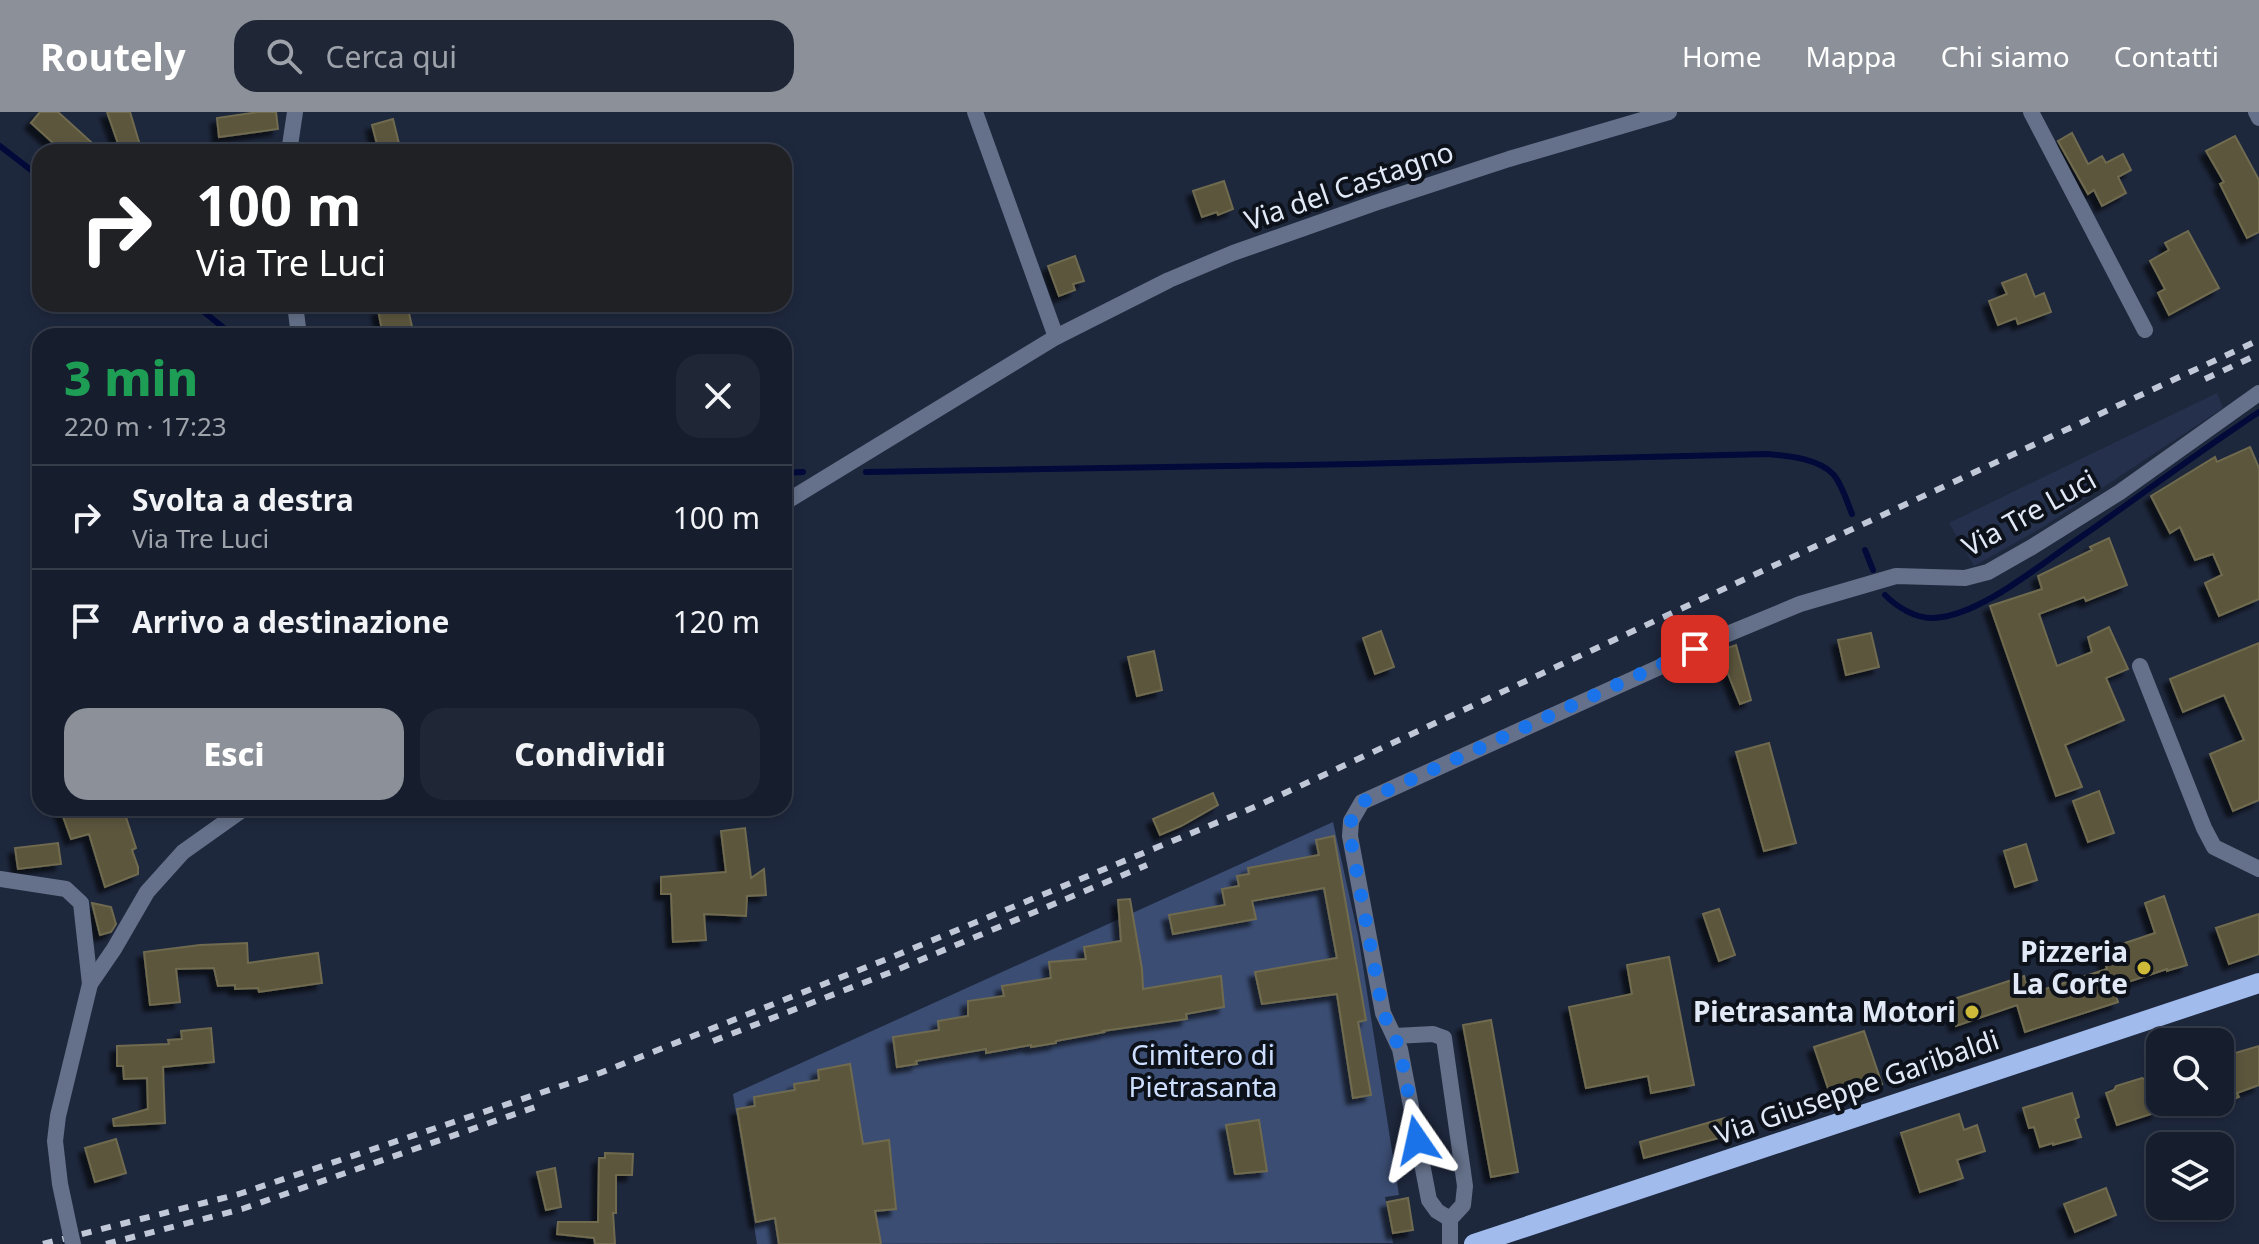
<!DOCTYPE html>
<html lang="it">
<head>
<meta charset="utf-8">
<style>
	:root { --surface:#161e2e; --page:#1f2736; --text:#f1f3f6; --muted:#9ea2aa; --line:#353c4a; --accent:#8c9099 }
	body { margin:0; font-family:"Noto Sans",sans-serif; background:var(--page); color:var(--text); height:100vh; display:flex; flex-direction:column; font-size:30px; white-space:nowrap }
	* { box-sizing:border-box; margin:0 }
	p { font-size:26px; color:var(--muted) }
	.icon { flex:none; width:44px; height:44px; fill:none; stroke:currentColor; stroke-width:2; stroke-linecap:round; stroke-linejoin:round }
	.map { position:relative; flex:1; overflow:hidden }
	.sheet { position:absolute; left:32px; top:216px; width:760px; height:488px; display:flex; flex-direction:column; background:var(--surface); border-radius:24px; box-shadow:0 4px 12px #0003,0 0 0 2px var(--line) }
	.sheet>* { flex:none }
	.banner { position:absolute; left:32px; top:32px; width:760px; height:168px; border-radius:24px; box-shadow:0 4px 12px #0003,0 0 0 2px var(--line); background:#202124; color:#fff; overflow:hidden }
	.buttons { position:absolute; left:2146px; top:916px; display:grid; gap:16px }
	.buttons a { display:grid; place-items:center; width:88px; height:88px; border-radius:16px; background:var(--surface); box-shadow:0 4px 12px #0003,0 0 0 2px var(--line); font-size:40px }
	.pin { position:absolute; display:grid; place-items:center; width:68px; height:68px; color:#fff; margin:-34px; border-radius:16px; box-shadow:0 4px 12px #0006 }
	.me { position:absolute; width:88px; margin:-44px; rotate:349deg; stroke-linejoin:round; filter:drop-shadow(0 0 6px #0008) }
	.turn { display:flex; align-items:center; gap:28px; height:168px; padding:0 32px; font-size:36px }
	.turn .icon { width:104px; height:104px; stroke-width:2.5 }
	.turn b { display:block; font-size:56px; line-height:68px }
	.round { display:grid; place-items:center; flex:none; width:84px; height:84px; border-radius:24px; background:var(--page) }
	.summary { display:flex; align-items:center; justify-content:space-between; height:136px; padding:0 32px }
	h1 { font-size:48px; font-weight:800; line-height:60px; color:#1e9e55 }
	.primary-button { display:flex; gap:16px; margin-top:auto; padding:16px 32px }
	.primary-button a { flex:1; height:92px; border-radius:24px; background:var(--accent); color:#fff; font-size:32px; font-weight:800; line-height:92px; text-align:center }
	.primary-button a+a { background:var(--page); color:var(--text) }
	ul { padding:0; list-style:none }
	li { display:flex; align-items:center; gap:24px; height:104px; padding:0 32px; border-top:2px solid var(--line) }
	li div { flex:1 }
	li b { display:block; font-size:30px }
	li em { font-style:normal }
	header { display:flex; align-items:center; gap:48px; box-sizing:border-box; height:112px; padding:0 40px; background:var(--accent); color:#fff }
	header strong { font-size:38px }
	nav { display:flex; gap:44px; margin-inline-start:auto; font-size:28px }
	.search { width:560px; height:72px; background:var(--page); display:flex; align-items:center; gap:20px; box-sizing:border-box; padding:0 28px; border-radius:24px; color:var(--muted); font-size:30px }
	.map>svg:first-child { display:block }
	.built { fill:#25314c }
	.green { fill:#3b4d73 }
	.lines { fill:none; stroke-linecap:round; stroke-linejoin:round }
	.stream { stroke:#010a39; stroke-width:6 }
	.building { fill:#5b573c; stroke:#6f6a4f; stroke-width:2; filter:url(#shadow) }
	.street { stroke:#65718a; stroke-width:16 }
	.primary { stroke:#a1bbed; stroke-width:20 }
	.rail { stroke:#c1c9d9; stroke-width:6; stroke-dasharray:10 10; stroke-linecap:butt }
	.street-bridge { stroke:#65718a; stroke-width:16 }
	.route { stroke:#1a73e8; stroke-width:14; stroke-dasharray:0 25.2 }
	.poi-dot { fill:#ceb938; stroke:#0c111a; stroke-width:3 }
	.labels { text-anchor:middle; stroke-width:8; stroke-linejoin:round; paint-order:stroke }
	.street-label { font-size:28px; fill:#e1e9f7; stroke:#0c111a }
	.poi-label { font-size:28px; font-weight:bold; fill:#e1e9f7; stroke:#0c111a; text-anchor:end }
	.park-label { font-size:28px; fill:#cddefe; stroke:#0c111a }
</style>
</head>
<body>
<header>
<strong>Routely</strong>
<div class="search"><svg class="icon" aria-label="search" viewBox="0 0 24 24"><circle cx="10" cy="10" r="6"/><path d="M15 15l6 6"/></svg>Cerca qui</div>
<nav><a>Home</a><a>Mappa</a><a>Chi siamo</a><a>Contatti</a></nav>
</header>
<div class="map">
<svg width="2259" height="1132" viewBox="0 0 2259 1132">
	<defs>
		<filter id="shadow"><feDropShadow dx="-6" dy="6" stdDeviation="2" flood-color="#0009"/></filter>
	</defs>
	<rect width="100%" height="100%" fill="#1e283d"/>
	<polygon class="built" points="2217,281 2223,296 2043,415 1974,454 1949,411"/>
	<polygon class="green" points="1333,710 1358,823 1399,1083 1385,1085 1393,1131 757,1132 733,982"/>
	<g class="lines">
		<g class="stream">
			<polyline points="0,34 40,65"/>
			<polyline points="194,192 234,224"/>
			<path d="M866,360L1356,352L1767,342C1788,344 1817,346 1833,362C1842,372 1847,390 1852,402"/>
			<polyline points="784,361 803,360"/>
			<polyline points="1865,438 1873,458"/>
			<path d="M1885,483C1897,495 1916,507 1934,506C1977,504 2032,459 2068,434C2132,390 2194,343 2259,300"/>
		</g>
	</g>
	<g class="building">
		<polygon points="40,0 58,0 102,40 63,40 31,11"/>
		<polygon points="107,0 130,0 142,40 121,40"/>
		<polygon points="258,0 276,0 278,17 219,25 217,6"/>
		<polygon points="393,7 401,40 379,40 372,13"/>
		<polygon points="2072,21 2088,52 2102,44 2106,51 2123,42 2131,58 2118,65 2126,81 2102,94 2094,78 2088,82 2058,29"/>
		<polygon points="2235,24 2259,68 2259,120 2247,126 2220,72 2224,70 2206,39"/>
		<polygon points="1224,69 1233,97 1218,103 1217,100 1202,105 1193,79"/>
		<polygon points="2188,119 2219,176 2169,203 2158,181 2165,177 2150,149 2169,138 2165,131"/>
		<polygon points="1075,144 1084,169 1073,172 1075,178 1059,184 1048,154"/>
		<polygon points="2026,162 2035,185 2044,181 2051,200 2018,212 2016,206 1998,213 1989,189 2007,182 2002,171"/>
		<polygon points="407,192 414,224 388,224 386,217 382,218 378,198"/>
		<polygon points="2250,335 2259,356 2259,487 2219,504 2205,471 2222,463 2213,442 2195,448 2180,415 2170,421 2151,384 2215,345 2217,350"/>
		<polygon points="2109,426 2127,473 2086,489 2084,485 2039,502 2057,554 2092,540 2088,525 2109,515 2128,557 2106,566 2124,608 2065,633 2082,675 2056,684 1990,494 2042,477 2038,464 2092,438 2090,435"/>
		<polygon points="1381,519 1394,555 1375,562 1363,526"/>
		<polygon points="1871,521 1879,555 1846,563 1838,528"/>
		<polygon points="2259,531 2259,688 2233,699 2210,642 2244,628 2224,583 2183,600 2170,567"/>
		<polygon points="1736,533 1751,588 1740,592 1719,539"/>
		<polygon points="1154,539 1162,578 1137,584 1128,545"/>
		<polygon points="1769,631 1796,731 1764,739 1736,640"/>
		<polygon points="2099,679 2114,721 2088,730 2073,689"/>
		<polygon points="1213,681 1218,693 1181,714 1160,723 1153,707"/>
		<polygon points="60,696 123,696 136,736 132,738 138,755 138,762 105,775 89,722 71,727"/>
		<polygon points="745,716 751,766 764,757 766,783 747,784 746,804 704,802 706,828 673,830 671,782 661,782 661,765 726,760 721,719"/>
		<polygon points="1334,724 1366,908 1358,910 1371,983 1353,986 1337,882 1262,892 1255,860 1337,846 1324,776 1252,789 1256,807 1173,822 1169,803 1225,793 1222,777 1239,774 1237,764 1249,762 1248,756 1319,743 1316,728"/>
		<polygon points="58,731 61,752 18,757 15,736"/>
		<polygon points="2026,732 2037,768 2015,775 2004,739"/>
		<polygon points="2164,784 2187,853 2167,859 2167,857 2113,875 2118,890 2025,920 2017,893 1956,914 1948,889 2024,864 2030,882 2107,857 2101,839 2155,821 2145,791"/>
		<polygon points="1130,787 1142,857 1143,877 1221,864 1224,895 1186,902 1187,907 1103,919 1104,920 1056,929 1056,931 1031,935 1031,933 986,941 986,937 916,949 917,952 897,955 893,925 939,918 938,909 968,904 968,889 1004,884 1002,874 1051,866 1049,850 1086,847 1084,835 1121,829 1118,788"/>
		<polygon points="92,791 111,795 116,812 111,820 100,823"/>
		<polygon points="1719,797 1735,843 1719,849 1703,802"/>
		<polygon points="2259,802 2259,842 2229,852 2216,816"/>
		<polygon points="247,831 248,851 318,841 322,871 259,880 258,876 235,877 235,873 218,874 214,856 176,857 180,890 150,893 144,840 200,833"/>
		<polygon points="1669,845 1694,973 1651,981 1648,964 1586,976 1569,895 1632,882 1627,853"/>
		<polygon points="1491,908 1518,1060 1491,1065 1463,913"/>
		<polygon points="211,916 214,950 163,955 165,1011 114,1014 113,1007 148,997 147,966 124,967 123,954 117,954 117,934 169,932 168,928 182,927 181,919"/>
		<polygon points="1864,919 1882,972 1832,988 1814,935"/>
		<polygon points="2259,934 2259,973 2237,981 2239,985 2220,992 2220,940 2223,939 2225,944"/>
		<polygon points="850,952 863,1032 889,1028 896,1097 875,1099 881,1132 779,1132 775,1106 756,1110 737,997 755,994 754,985 795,978 794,972 819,968 818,958"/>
		<polygon points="2155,965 2160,981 2160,989 2154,991 2157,1000 2117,1013 2106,981 2114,978 2116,974 2142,966 2146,968"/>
		<polygon points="2072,981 2079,1005 2075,1007 2081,1025 2053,1033 2053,1031 2040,1035 2034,1015 2029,1016 2023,996"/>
		<polygon points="1959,1002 1964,1018 1977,1013 1985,1039 1957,1048 1963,1066 1920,1080 1901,1021"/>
		<polygon points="1725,1006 1730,1023 1644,1046 1640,1030"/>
		<polygon points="1259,1008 1267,1059 1235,1062 1226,1013"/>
		<polygon points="116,1027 126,1061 95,1070 85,1036"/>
		<polygon points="605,1041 633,1042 632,1063 616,1063 616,1101 613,1101 615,1132 595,1132 594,1126 557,1122 558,1110 598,1110 599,1046 605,1046"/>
		<polygon points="555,1056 561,1095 546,1098 537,1060"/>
		<polygon points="2106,1076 2116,1103 2075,1120 2064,1092"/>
		<polygon points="1408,1086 1413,1118 1393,1121 1387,1090"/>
	</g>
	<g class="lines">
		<g class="street">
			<polyline points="975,0 1056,225"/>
			<polyline points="2031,0 2145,218"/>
			<polyline points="2256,0 2259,6"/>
			<polyline points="289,40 295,0"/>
			<polyline points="295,192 299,224"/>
			<polyline points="784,391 1056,225 1169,168 1233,141 1375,91 1509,47 1669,0"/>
			<polyline points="2140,554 2204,716 2214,735 2259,757"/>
			<polyline points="0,767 66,777 81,791 90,872"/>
			<polyline points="1395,924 1433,922 1444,926 1465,1074 1463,1093 1450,1107 1450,1132"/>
			<polyline points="1450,1107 1437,1099 1429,1088 1400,937 1383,901 1350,724 1351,709 1362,690 1673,549 1718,526 1800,492 1896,464 1965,466 1988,460 2032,435 2120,380 2259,281"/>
			<polyline points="70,1119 60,1072 55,1029 58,1004 90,872 114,837 147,780 183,740 245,696"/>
		</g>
		<polyline class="primary" points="1474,1132 2259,871"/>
		<g class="rail">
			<polyline points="2205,267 2259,242"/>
			<polyline points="713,929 894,859 1147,753"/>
			<polyline points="43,1132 239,1082 600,961 892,845 1257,694 2259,228"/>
			<polyline points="106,1132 242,1097 541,993"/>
		</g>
		<polyline class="street-bridge" points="70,1119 73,1132"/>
	</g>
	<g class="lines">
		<polyline class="route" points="1417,1028 1400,937 1383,901 1350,724 1351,709 1362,690 1695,537"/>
	</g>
	<g class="poi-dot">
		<circle cx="2144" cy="856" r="8"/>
		<circle cx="1972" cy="900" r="8"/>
	</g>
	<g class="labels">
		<g class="street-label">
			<text transform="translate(1349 74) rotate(-19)" y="10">Via del Castagno</text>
			<text transform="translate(2029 401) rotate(-29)" y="10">Via Tre Luci</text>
			<text transform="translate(1857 975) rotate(-19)" y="10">Via Giuseppe Garibaldi</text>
		</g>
		<g class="poi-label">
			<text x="2128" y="850">Pizzeria<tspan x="2128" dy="32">La Corte</tspan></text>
			<text x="1956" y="910">Pietrasanta Motori</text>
		</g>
		<g class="park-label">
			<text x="1203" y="953">Cimitero di<tspan x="1203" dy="32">Pietrasanta</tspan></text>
		</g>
	</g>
</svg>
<div class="buttons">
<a><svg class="icon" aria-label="search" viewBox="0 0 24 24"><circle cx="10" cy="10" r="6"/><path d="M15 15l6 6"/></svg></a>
<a><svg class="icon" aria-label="layers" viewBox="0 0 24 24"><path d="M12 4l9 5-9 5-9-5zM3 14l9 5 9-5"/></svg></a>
</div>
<div class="pin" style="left:1695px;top:537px;background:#d93025"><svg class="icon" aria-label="arrive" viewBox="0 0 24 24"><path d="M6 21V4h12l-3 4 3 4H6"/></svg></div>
<svg class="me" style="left:1417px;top:1028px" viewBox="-20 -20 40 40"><path d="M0-17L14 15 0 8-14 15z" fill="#1a73e8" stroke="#fff" stroke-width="4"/></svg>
<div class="banner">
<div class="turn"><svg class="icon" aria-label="right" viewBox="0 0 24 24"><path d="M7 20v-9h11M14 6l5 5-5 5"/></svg><div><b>100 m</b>Via Tre Luci</div></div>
</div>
<section class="sheet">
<div class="summary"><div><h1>3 min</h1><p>220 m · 17:23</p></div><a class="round"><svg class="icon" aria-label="close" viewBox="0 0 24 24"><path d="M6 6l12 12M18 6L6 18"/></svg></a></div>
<ul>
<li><svg class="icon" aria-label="right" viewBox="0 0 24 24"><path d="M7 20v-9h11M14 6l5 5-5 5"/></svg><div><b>Svolta a destra</b><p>Via Tre Luci</p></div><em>100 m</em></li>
<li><svg class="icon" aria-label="arrive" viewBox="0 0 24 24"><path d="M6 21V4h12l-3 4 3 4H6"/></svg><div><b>Arrivo a destinazione</b></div><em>120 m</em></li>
</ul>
<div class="primary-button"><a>Esci</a><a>Condividi</a></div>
</section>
</div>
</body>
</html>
